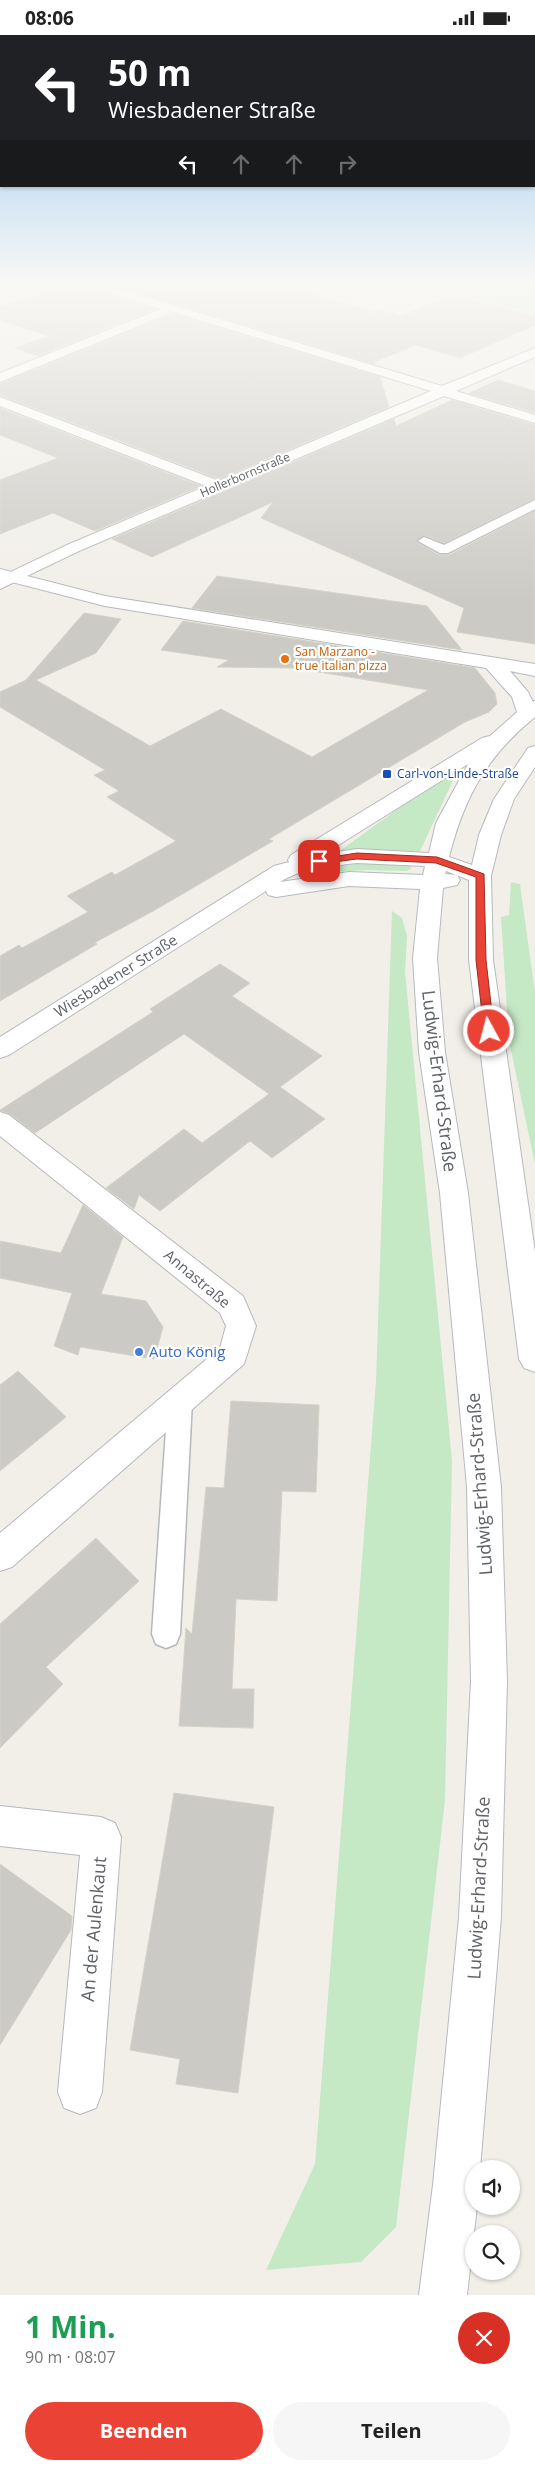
<!DOCTYPE html>
<html lang="de">
<head>
<meta charset="utf-8">
<style>
	:root { --surface:#fff; --page:#f6f6f6; --text:#222; --muted:#767676; --accent:#ea4335 }
	body { margin:0; font-family:"Open Sans",sans-serif; background:var(--page); color:var(--text); height:100vh; display:flex; flex-direction:column; font-size:19px; white-space:nowrap }
	* { box-sizing:border-box; margin:0 }
	p { font-size:16px; color:var(--muted) }
	.icon { flex:none; width:28px; height:28px; fill:none; stroke:currentColor; stroke-width:2; stroke-linecap:round; stroke-linejoin:round }
	.map { position:relative; height:2260px; overflow:hidden }
	.side { display:flex; flex-direction:column; background:var(--surface); flex:1 }
	.side>* { flex:none }
	.banner { position:absolute; left:0px; top:0px; width:535px; height:152px; box-shadow:0 1px 4px #0004; background:#202124; color:#fff; overflow:hidden }
	.buttons { position:absolute; left:465px; top:2125px; display:grid; gap:10px }
	.buttons a { display:grid; place-items:center; width:55px; height:55px; border-radius:50%; background:var(--surface); box-shadow:0 1px 4px #0004; font-size:25px }
	.pin { position:absolute; display:grid; place-items:center; width:42px; height:42px; color:#fff; margin:-21px; border-radius:10px; box-shadow:0 2px 8px #0006 }
	.me { position:absolute; width:55px; margin:-28px; rotate:353deg; stroke-linejoin:round; filter:drop-shadow(0 0 4px #0008) }
	.turn { display:flex; align-items:center; gap:18px; height:105px; padding:0 25px; font-size:22px }
	.turn .icon { width:65px; height:65px; stroke-width:2.5 }
	.turn b { display:block; font-size:35px; line-height:42px }
	.lanes { display:flex; align-items:center; height:48px; padding:0 25px; background:#0003; justify-content:center; gap:25px; direction:ltr }
	.lanes .off { opacity:.35 }
	.round { display:grid; place-items:center; flex:none; width:52px; height:52px; border-radius:26px; background:var(--page) }
	.head { display:flex; align-items:center; justify-content:space-between; height:85px; padding:0 25px }
	h1 { font-size:30px; font-weight:700; line-height:38px; color:#1e9e55 }
	.cta { display:flex; gap:10px; margin-top:auto; padding:10px 25px }
	.cta a { flex:1; height:58px; border-radius:30px; background:var(--accent); color:#fff; font-size:20px; font-weight:700; line-height:58px; text-align:center }
	.cta a+a { background:var(--page); color:var(--text) }
	.status { display:flex; justify-content:space-between; align-items:center; height:35px; padding:0 25px; background:var(--surface); direction:ltr }
	.status svg { height:14px; fill:currentColor }
	.map>svg:first-child { display:block }
	.green { fill:#c5e8c5 }
	.building { fill:#cccac5; stroke:#d6d1c6 }
	.lines { fill:none; stroke-linecap:round; stroke-linejoin:round }
	.lane-casing { stroke:#b5b8bc; stroke-width:3 }
	.street-casing { stroke:#b5b8bc; stroke-width:2 }
	.secondary-casing { stroke:#b6babf; stroke-width:2 }
	.lane { fill:#fff; fill-rule:evenodd }
	.street { fill:#fff; fill-rule:evenodd }
	.secondary { fill:#fff; fill-rule:evenodd }
	.route { fill:#ea4335; stroke:#982c22 }
	.food-dot { fill:#e8710a; stroke:#fff; stroke-width:2 }
	.transit-dot { fill:#1a4fb4; stroke:#fff; stroke-width:2 }
	.shop-dot { fill:#3f7fe0; stroke:#fff; stroke-width:2 }
	.labels { text-anchor:middle; stroke-width:4.5; stroke-linejoin:round; paint-order:stroke }
	.far-street-label { font-size:12px; fill:#5f6368; stroke:#fff }
	.far-food-label { font-size:12px; fill:#c56008; stroke:#fff; text-anchor:start }
	.far-transit-label { font-size:12px; fill:#164399; stroke:#fff; text-anchor:start }
	.street-label { font-size:15px; fill:#5f6368; stroke:#fff }
	.shop-label { font-size:15px; fill:#366cbe; stroke:#fff; text-anchor:start }
	.near-street-label { font-size:18px; fill:#5f6368; stroke:#fff }
</style>
</head>
<body>
<div class="status"><b>08:06</b><svg viewBox="0 0 49 12"><path d="M0 12V9h3v3zM5 12V6h3v6zM10 12V3h3v9zM15 12V0h3v12zM26 1h20v11H26zM47 4h2v5h-2z"/></svg></div>
<div class="map">
<svg width="535" height="2260" viewBox="0 0 535 2260">
	<rect width="100%" height="100%" fill="#f1efe8"/>
	<g class="green">
		<polygon points="375,249 535,249 535,279 426,250 392,253"/>
		<polygon points="452,735 456,735 456,739 420,816 341,815"/>
		<polygon points="378,828 410,831 411,834 406,836 365,835 317,838 314,834 347,829"/>
		<polygon points="511,847 520,849 535,958 535,1129 509,1006 501,882 509,880"/>
		<polygon points="392,876 402,883 407,901 405,937 452,1426 445,1765 396,2192 361,2227 266,2235 315,2129 376,1346"/>
	</g>
	<g class="building">
		<polygon points="71,249 84,249 87,253 155,274 38,321 15,313 49,301 0,285 0,272"/>
		<polygon points="108,249 277,249 375,277 380,275 401,281 447,262 454,264 461,262 535,281 535,290 460,323 416,310 374,327 375,329"/>
		<polygon points="173,279 380,342 389,372 219,444 0,360 0,349"/>
		<polygon points="498,345 535,356 535,378 469,358"/>
		<polygon points="452,365 535,390 535,463 444,508 425,500 416,507 439,520 449,520 535,476 535,609 457,597 464,573 261,483 273,467 152,522 112,504 394,384 396,391"/>
		<polygon points="0,373 201,451 95,496 53,478 0,499 0,445 58,423 0,400"/>
		<polygon points="217,541 427,571 462,615 192,573"/>
		<polygon points="84,578 121,584 96,618 36,645 150,711 221,674 312,722 428,655 295,633 217,632 229,625 161,615 183,586 475,633 495,658 497,669 489,677 465,687 269,804 273,806 155,875 94,908 97,909 0,966 0,921 19,910 22,913 88,877 67,861 112,837 115,840 176,806 107,762 119,756 94,740 105,735 0,672 0,657 26,645"/>
		<polygon points="220,929 250,948 232,961 322,1021 280,1052 325,1084 272,1123 250,1106 160,1176 139,1160 134,1174 106,1153 184,1094 202,1108 269,1059 184,999 35,1098 10,1079 0,1075 153,977 150,974"/>
		<polygon points="83,1170 123,1202 101,1259 146,1266 163,1292 154,1324 80,1312 78,1320 54,1311 72,1258 0,1243 0,1206 61,1218"/>
		<polygon points="18,1336 66,1382 0,1436 0,1350"/>
		<polygon points="231,1366 319,1370 316,1457 282,1456 277,1566 236,1564 232,1654 254,1654 253,1693 179,1691 186,1593 192,1599 206,1452 224,1453"/>
		<polygon points="96,1503 139,1546 46,1632 63,1649 0,1713 0,1589"/>
		<polygon points="174,1758 274,1772 238,2058 176,2049 180,2024 130,2015"/>
		<polygon points="0,1829 72,1881 71,1895 0,2010"/>
	</g>
	<g class="lines">
		<defs>
			<g id="lane">
				<polygon points="535,465 535,474 448,518 440,518 418,506 424,502 444,510"/>
				<polygon points="180,1355 189,1358 192,1366 180,1599 176,1609 166,1613 156,1609 152,1599 168,1366 171,1358"/>
			</g>
			<g id="street">
				<polygon points="86,249 103,249 442,351 535,313 535,322 456,356 535,380 535,388 444,361 79,516 0,554 0,542 67,510 206,451 0,371 0,362 219,446 431,356 173,277 0,347 0,338 161,274 88,251"/>
				<polygon points="0,1077 9,1080 243,1261 256,1291 244,1329 12,1532 0,1536 0,1498 220,1313 226,1291 220,1278 0,1101"/>
				<polygon points="0,1771 101,1782 115,1788 121,1802 102,2057 96,2073 80,2079 64,2073 58,2057 80,1820 0,1811"/>
			</g>
			<path id="secondary" d="M0,534L105,561L535,629V641L510,636L528,657L533,667L535,666V682C487,721 464,762 449,822L472,830L479,800L494,764L528,713L535,711V732L514,764L501,800L491,841L493,925L535,1217V1337L524,1333L519,1324L469,925V845L446,836L445,839L457,840L460,845L457,850L443,853L437,923L445,1017L468,1158L501,1452L507,1646L501,1882L480,2134H474V2171H477L467,2260H419L433,2150L459,1882L471,1646L467,1452L440,1158L419,1017L413,923L420,854L349,851L276,862L268,860L266,856L9,1020L0,1023V1002L274,831L289,827L288,825L291,820L482,703L490,701L517,677L512,662L486,633L105,571L0,544ZM468,729L436,788L429,818L357,814L324,819ZM357,828L425,831L423,840L349,837L280,847C302,833 331,831 357,828Z"/>
		</defs>
		<use href="#lane" class="lane-casing"/>
		<use href="#street" class="street-casing"/>
		<use href="#secondary" class="secondary-casing"/>
		<use href="#lane" class="lane"/>
		<use href="#street" class="street"/>
		<use href="#secondary" class="secondary"/>
	</g>
	<linearGradient id="sky" x2="0" y2="1"><stop stop-color="#8fc3f1"/><stop offset="0.44" stop-color="#f9f8f5"/><stop offset="1" stop-color="#f9f8f5" stop-opacity="0"/></linearGradient>
	<rect width="535" height="565" fill="url(#sky)"/>
	<polygon class="route" points="357,818 437,822 484,839 486,925 494,996 493,999 489,1000 484,996 476,925 476,842 436,828 357,824 319,829 314,826 319,824"/>
	<circle class="food-dot" cx="285" cy="624" r="5"/>
	<rect class="transit-dot" x="382" y="734" width="10" height="10" rx="2.5"/>
	<circle class="shop-dot" cx="139" cy="1317" r="5"/>
	<g class="labels">
		<g class="far-street-label">
			<text transform="translate(245 440) rotate(-23)" y="4">Hollerbornstraße</text>
		</g>
		<g class="far-food-label">
			<text x="295" y="621">San Marzano -<tspan x="295" dy="14">true italian pizza</tspan></text>
		</g>
		<g class="far-transit-label">
			<text x="397" y="743">Carl-von-Linde-Straße</text>
		</g>
		<g class="street-label">
			<text transform="translate(116 941) rotate(-32)" y="5">Wiesbadener Straße</text>
			<text transform="translate(197 1244) rotate(40)" y="5">Annastraße</text>
		</g>
		<g class="shop-label">
			<text x="149" y="1322">Auto König</text>
		</g>
		<g class="near-street-label">
			<text transform="translate(439 1046) rotate(83)" y="6">Ludwig-Erhard-Straße</text>
			<text transform="translate(480 1449) rotate(-94)" y="6">Ludwig-Erhard-Straße</text>
			<text transform="translate(479 1853) rotate(-87)" y="6">Ludwig-Erhard-Straße</text>
			<text transform="translate(94 1894) rotate(-85)" y="6">An der Aulenkaut</text>
		</g>
	</g>
</svg>
<div class="buttons">
<a><svg class="icon" aria-label="sound" viewBox="0 0 24 24"><path d="M4 9h4l5-4v14l-5-4H4zM17 9q2 3 0 6"/></svg></a>
<a><svg class="icon" aria-label="search" viewBox="0 0 24 24"><circle cx="10" cy="10" r="6"/><path d="M15 15l6 6"/></svg></a>
</div>
<div class="pin" style="left:319px;top:826px;background:#d93025"><svg class="icon" aria-label="arrive" viewBox="0 0 24 24"><path d="M6 21V4h12l-3 4 3 4H6"/></svg></div>
<svg class="me" style="left:489px;top:996px" viewBox="-20 -20 40 40"><circle r="17" fill="#ea4335" stroke="#fff" stroke-width="3"/><path d="M0-11L8 9 0 5-8 9z" fill="#fff"/></svg>
<div class="banner">
<div class="turn"><svg class="icon" aria-label="left" viewBox="0 0 24 24"><path d="M17 20v-9H6M10 6l-5 5 5 5"/></svg><div><b>50 m</b>Wiesbadener Straße</div></div>
<div class="lanes"><svg class="icon" aria-label="left" viewBox="0 0 24 24"><path d="M17 20v-9H6M10 6l-5 5 5 5"/></svg><svg class="icon off" aria-label="ahead" viewBox="0 0 24 24"><path d="M12 20V5M6 11l6-6 6 6"/></svg><svg class="icon off" aria-label="ahead" viewBox="0 0 24 24"><path d="M12 20V5M6 11l6-6 6 6"/></svg><svg class="icon off" aria-label="right" viewBox="0 0 24 24"><path d="M7 20v-9h11M14 6l5 5-5 5"/></svg></div>
</div>
</div>
<section class="side">
<div class="head"><div><h1>1 Min.</h1><p>90 m · 08:07</p></div><a class="round" style="background:#d93025;color:#fff"><svg class="icon" aria-label="close" viewBox="0 0 24 24"><path d="M6 6l12 12M18 6L6 18"/></svg></a></div>
<div class="cta"><a>Beenden</a><a>Teilen</a></div>
</section>
</body>
</html>
